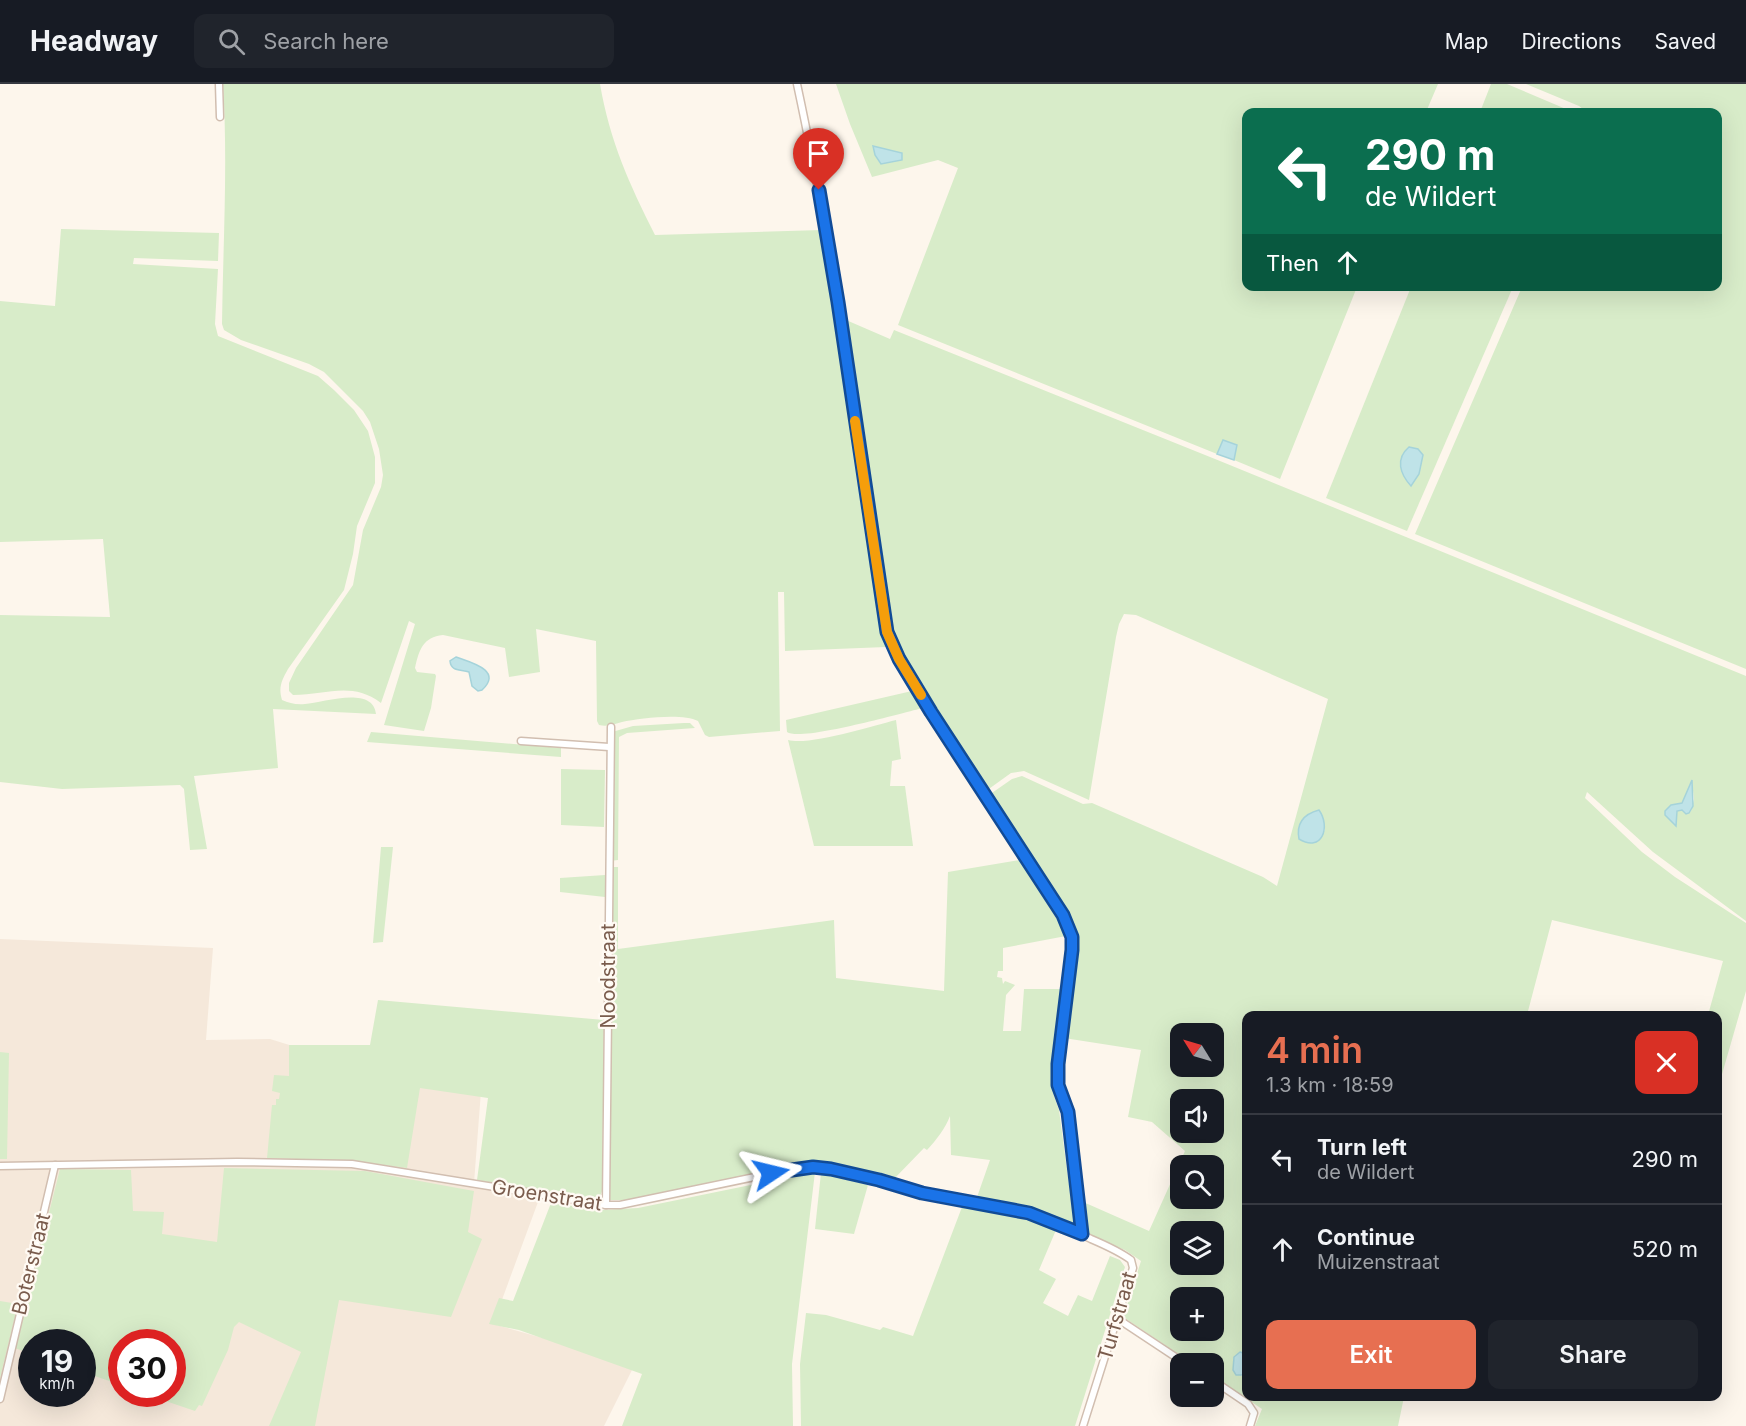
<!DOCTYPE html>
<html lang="en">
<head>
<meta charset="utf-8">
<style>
	:root { --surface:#171b24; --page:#20242c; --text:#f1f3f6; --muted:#9ea1a6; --line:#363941; --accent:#e76f51 }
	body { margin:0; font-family:Inter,sans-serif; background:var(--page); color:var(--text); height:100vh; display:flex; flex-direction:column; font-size:22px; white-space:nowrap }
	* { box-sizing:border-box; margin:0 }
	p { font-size:20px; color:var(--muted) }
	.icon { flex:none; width:33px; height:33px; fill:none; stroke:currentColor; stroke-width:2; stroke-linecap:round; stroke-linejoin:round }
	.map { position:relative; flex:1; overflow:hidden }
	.side { position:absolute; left:1242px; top:927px; width:480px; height:390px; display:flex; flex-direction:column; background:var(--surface); border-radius:12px; box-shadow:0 6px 24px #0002 }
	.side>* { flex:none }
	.hud { position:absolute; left:1242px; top:24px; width:480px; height:183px; border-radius:12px; box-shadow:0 6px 24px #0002; background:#0b6e4f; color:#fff; overflow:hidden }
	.needle { width:39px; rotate:307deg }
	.buttons { position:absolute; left:1170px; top:939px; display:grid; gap:12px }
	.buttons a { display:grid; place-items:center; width:54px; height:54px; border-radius:12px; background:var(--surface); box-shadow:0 6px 24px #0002; font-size:30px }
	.speed { position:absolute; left:18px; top:1245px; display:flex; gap:12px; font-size:30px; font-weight:700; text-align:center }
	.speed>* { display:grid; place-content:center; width:78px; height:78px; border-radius:50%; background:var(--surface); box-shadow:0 6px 24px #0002; line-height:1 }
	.speed small { font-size:15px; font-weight:400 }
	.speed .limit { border:9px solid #d22; background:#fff; color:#111 }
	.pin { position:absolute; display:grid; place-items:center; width:51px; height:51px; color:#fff; margin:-62px -26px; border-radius:50% 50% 50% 0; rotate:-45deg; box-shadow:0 0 6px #0007 }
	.pin .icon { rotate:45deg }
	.me { position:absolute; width:66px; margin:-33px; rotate:80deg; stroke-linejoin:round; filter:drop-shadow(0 0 4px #0008) }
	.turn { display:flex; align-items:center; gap:21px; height:126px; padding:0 24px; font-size:27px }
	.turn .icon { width:78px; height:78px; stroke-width:2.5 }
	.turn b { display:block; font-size:42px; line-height:51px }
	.then { display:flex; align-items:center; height:57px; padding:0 24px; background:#0003; gap:12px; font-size:22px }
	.round { display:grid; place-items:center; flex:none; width:63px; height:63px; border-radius:12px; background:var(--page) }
	.headline { display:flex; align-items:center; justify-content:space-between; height:102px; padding:0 24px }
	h1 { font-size:36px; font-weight:600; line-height:45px; color:var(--accent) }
	.button { display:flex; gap:12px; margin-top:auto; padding:12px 24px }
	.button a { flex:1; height:69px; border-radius:12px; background:var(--accent); color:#fff; font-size:24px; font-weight:600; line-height:69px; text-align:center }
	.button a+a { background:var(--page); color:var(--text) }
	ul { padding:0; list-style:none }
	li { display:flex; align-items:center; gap:18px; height:90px; padding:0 24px; border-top:2px solid var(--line) }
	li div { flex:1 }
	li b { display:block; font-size:22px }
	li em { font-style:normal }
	header { display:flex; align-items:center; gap:36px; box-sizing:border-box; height:84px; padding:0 30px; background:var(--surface); border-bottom:2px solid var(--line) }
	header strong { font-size:28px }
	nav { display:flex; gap:33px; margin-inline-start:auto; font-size:21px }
	.search { width:420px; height:54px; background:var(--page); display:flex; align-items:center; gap:15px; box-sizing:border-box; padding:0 21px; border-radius:12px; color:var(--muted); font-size:22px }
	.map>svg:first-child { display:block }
	.residential { fill:#f5e8da; fill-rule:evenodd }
	.green { fill:#d8ecc9; fill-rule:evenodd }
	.water { fill:#bfe3e8; stroke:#a5d3da; stroke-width:1.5 }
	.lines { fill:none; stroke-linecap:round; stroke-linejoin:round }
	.street-casing { stroke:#d1beb0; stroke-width:9 }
	.street { stroke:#fff; stroke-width:6 }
	.route-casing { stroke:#114b97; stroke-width:15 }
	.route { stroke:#1a73e8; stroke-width:10 }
	.slow { stroke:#f59e0b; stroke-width:10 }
	.labels { text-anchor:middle; stroke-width:4.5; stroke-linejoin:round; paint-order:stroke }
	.street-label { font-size:20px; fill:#7a5c4d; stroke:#fffaf3 }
</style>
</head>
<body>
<header>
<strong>Headway</strong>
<div class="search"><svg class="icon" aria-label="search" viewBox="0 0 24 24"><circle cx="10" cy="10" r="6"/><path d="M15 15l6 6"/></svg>Search here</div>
<nav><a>Map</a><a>Directions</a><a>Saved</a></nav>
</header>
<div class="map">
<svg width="1746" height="1342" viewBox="0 0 1746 1342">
	<rect width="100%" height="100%" fill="#fdf6ec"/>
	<path class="residential" d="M0,855L213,864L206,956L270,955L422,1002L481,1007L474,1099L538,1118L493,1240L635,1280L604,1342H0ZM32,1258H82V1310H32ZM122,1258H172V1310H122Z"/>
	<g class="green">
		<path d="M223,0H600C610,58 629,99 655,151L822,146L866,455L886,563L785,567L784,508H778L780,647L709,653L705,651L698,637C683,629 640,634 622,638C614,640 608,643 599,641L597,637L596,557L536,545L540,588L509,593L505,564L443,551C423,553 419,566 415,584L417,588L435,590L436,592L431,624L424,647L384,641L415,540L409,537L381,619C351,597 327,611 293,611L289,607V599L296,584L353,501L363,446L381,403L383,391L379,365L370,338L363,327L324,288L309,280L241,256L224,246L222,240C223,160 228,80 223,0Z"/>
		<polygon points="836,0 1438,0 1426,28 1246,28 1246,202 1357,203 1280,395 1234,376 1237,361 1223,356 1217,370 898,241 958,84 938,76 872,93 850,40"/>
		<polygon points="1491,0 1507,0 1573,28 1480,28"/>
		<polygon points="1526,0 1746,0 1746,585 1415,450 1522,203 1718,202 1718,28 1583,28 1583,25 1579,22"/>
		<path d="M61,145L219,149L218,177L134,174L133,180L218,185L215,240L218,252L318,292L334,306L354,326L368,347L375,373V399L357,442L353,470L344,506L288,585C282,596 278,603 282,616C289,619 296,621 305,620C322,619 373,601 376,630L273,625L278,684L194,692L207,765L190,766L184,705L180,701L62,705L0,698V531L110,533L103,455L0,458V217L55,222Z"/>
		<polygon points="1411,203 1513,203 1407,447 1326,414"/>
		<path d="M846,236L890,255L894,246L1220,377L1746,592V837L1653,768L1587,708L1585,714L1642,768L1675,793L1746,839V907L1718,1004V932L1708,931L1723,877L1552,836L1527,931L1246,932V1270L1244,1268L1241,1292L1246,1291V1312L1404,1313L1398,1342H1255L1262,1325L1214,1293V1280L1192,1279L1123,1233L1141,1177L1125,1166L1085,1150L1081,1117L1149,1147L1185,1067L1152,1038L1128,1033L1141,966L1064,954L1075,855L1070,840L989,711L1012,695L1022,692L1083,720L1092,719L1263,793L1277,802L1328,615L1136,531L1124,530L1119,540L1116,553L1089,716L1024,687L1011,689L986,707L901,570L894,554L876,446ZM1692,698L1694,715L1691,727L1686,730L1682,726L1677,727L1676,741L1671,721L1682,719ZM1300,740L1325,745L1321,754L1315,759L1299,755ZM1180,950H1214V982H1180ZM1180,1016H1214V1048H1180ZM1180,1082H1214V1114H1180ZM1180,1148H1214V1180H1180ZM1180,1214H1214V1246H1180Z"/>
		<path d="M912,607L923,624C901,629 801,658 787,648L786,636Z"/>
		<path d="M896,636L901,675L892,677L890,702H905L913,762H814L788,656C809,662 872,642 896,636Z"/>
		<polygon points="684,639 690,639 695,644 627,649 619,653 618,776 610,777 612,648 633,642"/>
		<polygon points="371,648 561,664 561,673 367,658"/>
		<polygon points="561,685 605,686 604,743 561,741"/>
		<polygon points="381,763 393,763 383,858 373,859"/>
		<path d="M1020,776L1060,840L1066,852L1003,864V887H998L997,893L1002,894L1003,900L1005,897L1015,901L1006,911L1003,947H1021L1024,905H1062L1052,997L1054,1012L1059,1026L1074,1138L1072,1143L1025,1125L976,1116L990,1076L951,1071L950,1032C945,1045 937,1055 927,1066L924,1064L892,1097C862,1089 833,1079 801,1080L627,1116H609L611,783H618V865L834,836L836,894L944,907L948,788Z"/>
		<polygon points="605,791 605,813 560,808 560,794"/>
		<polygon points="378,916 604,936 602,1107 599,1116 563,1112 477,1096 488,1014 420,1004 407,1084 354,1077 267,1074 272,1021 276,1021 276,1015 279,1015 280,1009 272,1007 274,991 289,992 289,961 370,961"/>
		<polygon points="0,968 9,969 7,1075 0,1075"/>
		<polygon points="224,1084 365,1087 474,1107 468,1148 482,1155 451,1233 339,1216 315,1342 269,1342 301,1268 239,1238 234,1243 228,1266 202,1322 199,1321 195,1327 145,1310 172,1310 172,1258 122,1258 121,1301 83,1288 82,1258 32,1258 31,1270 15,1264 60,1085 131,1086 133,1127 164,1128 162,1150 217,1158"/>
		<polygon points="815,1088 792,1280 793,1342 622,1342 642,1290 519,1246 489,1240 499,1214 513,1217 551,1119 601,1126 638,1124"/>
		<polygon points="821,1089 868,1101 854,1150 815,1145"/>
		<polygon points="962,1123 1013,1131 1056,1146 1039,1186 1056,1195 1043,1219 1068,1232 1078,1211 1092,1217 1110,1172 1120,1176 1125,1183 1075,1342 801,1342 800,1280 806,1229 826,1231 880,1246 883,1243 913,1252"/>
		<polygon points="0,1217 18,1220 0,1294"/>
	</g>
	<g class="water">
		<polygon points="873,62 902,69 902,76 881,80 875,71"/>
		<polygon points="1223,356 1237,361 1234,376 1217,370"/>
		<path d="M1409,363L1418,365L1423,371L1419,390L1411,402C1400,390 1395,375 1409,363Z"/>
		<path d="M456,573C469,578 504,586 482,606L478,607L472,602L469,588C461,585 451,588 450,577Z"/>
		<polygon points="1692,696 1693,722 1689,729 1686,730 1682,726 1677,727 1676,742 1665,731 1665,727 1671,721 1682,719"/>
		<path d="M1319,726C1331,743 1322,769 1299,755C1296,739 1304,730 1319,726Z"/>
		<polygon points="1240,1268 1246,1270 1246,1291 1236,1291 1233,1286 1234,1273"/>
	</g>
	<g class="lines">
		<defs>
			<g id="street">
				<polyline points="219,0 220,33"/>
				<path d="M797,0C836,181 858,365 887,548L899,575L931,628L1063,831L1072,853V866L1058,980V1001L1068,1028L1082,1150"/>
				<polyline points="521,657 609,663"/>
				<path d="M0,1082L237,1078L352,1080L606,1121H620L793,1085C839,1081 879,1099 923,1109C957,1117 993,1120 1027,1129C1048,1134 1071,1145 1091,1155C1105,1161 1119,1167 1131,1176L1133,1184L1083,1342"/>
				<polyline points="606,1121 611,643"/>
				<polyline points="1118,1235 1186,1280"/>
				<polyline points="1214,1297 1248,1320 1254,1329 1250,1342"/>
				<polyline points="0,1315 55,1081"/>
			</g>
		</defs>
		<use href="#street" class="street-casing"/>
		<use href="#street" class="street"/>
	</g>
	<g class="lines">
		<defs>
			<polyline id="route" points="771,1089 813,1083 831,1085 879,1096 922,1109 1029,1129 1082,1150 1068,1028 1058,1001 1058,980 1072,866 1072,853 1063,831 931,628 899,575 887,548 838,218 819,106"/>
		</defs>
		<use href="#route" class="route-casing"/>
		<use href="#route" class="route"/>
		<polyline class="slow" points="855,337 887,548 899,575 921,611"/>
	</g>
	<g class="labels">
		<g class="street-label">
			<text transform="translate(608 892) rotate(-90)" y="7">Noodstraat</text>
			<text transform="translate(547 1111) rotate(9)" y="7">Groenstraat</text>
			<text transform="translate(31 1180) rotate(-76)" y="7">Boterstraat</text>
			<text transform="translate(1117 1232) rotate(-74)" y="7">Turfstraat</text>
		</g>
	</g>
</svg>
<div class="buttons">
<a><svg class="needle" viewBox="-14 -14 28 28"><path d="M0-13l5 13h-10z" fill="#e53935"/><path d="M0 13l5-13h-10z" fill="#9ea1a6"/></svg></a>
<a><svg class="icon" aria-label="sound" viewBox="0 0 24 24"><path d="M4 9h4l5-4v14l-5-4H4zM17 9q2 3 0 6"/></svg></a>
<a><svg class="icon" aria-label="search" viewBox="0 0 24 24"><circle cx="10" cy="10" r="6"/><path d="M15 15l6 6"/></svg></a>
<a><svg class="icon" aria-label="layers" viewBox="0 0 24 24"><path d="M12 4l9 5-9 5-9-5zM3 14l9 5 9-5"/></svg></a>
<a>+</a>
<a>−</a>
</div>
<div class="speed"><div>19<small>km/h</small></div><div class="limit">30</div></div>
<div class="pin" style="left:819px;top:106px;background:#d93025"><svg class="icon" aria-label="arrive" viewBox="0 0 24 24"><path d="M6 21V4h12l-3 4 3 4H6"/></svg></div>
<svg class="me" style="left:771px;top:1089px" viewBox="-20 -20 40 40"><path d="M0-17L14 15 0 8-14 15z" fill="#1a73e8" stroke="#fff" stroke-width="4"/></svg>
<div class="hud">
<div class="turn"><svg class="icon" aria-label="left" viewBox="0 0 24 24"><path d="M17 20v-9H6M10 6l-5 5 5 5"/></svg><div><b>290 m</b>de Wildert</div></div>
<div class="then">Then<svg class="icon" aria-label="ahead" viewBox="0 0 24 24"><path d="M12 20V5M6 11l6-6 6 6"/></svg></div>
</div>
<section class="side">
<div class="headline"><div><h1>4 min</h1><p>1.3 km · 18:59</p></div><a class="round" style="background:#d93025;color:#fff"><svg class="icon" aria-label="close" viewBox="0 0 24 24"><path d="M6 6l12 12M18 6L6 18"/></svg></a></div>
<ul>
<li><svg class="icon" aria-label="left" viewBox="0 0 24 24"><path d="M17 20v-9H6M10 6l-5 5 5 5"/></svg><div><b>Turn left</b><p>de Wildert</p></div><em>290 m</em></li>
<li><svg class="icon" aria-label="ahead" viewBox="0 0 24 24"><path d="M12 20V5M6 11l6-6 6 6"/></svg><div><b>Continue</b><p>Muizenstraat</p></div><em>520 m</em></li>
</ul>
<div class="button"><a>Exit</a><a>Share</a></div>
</section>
</div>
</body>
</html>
